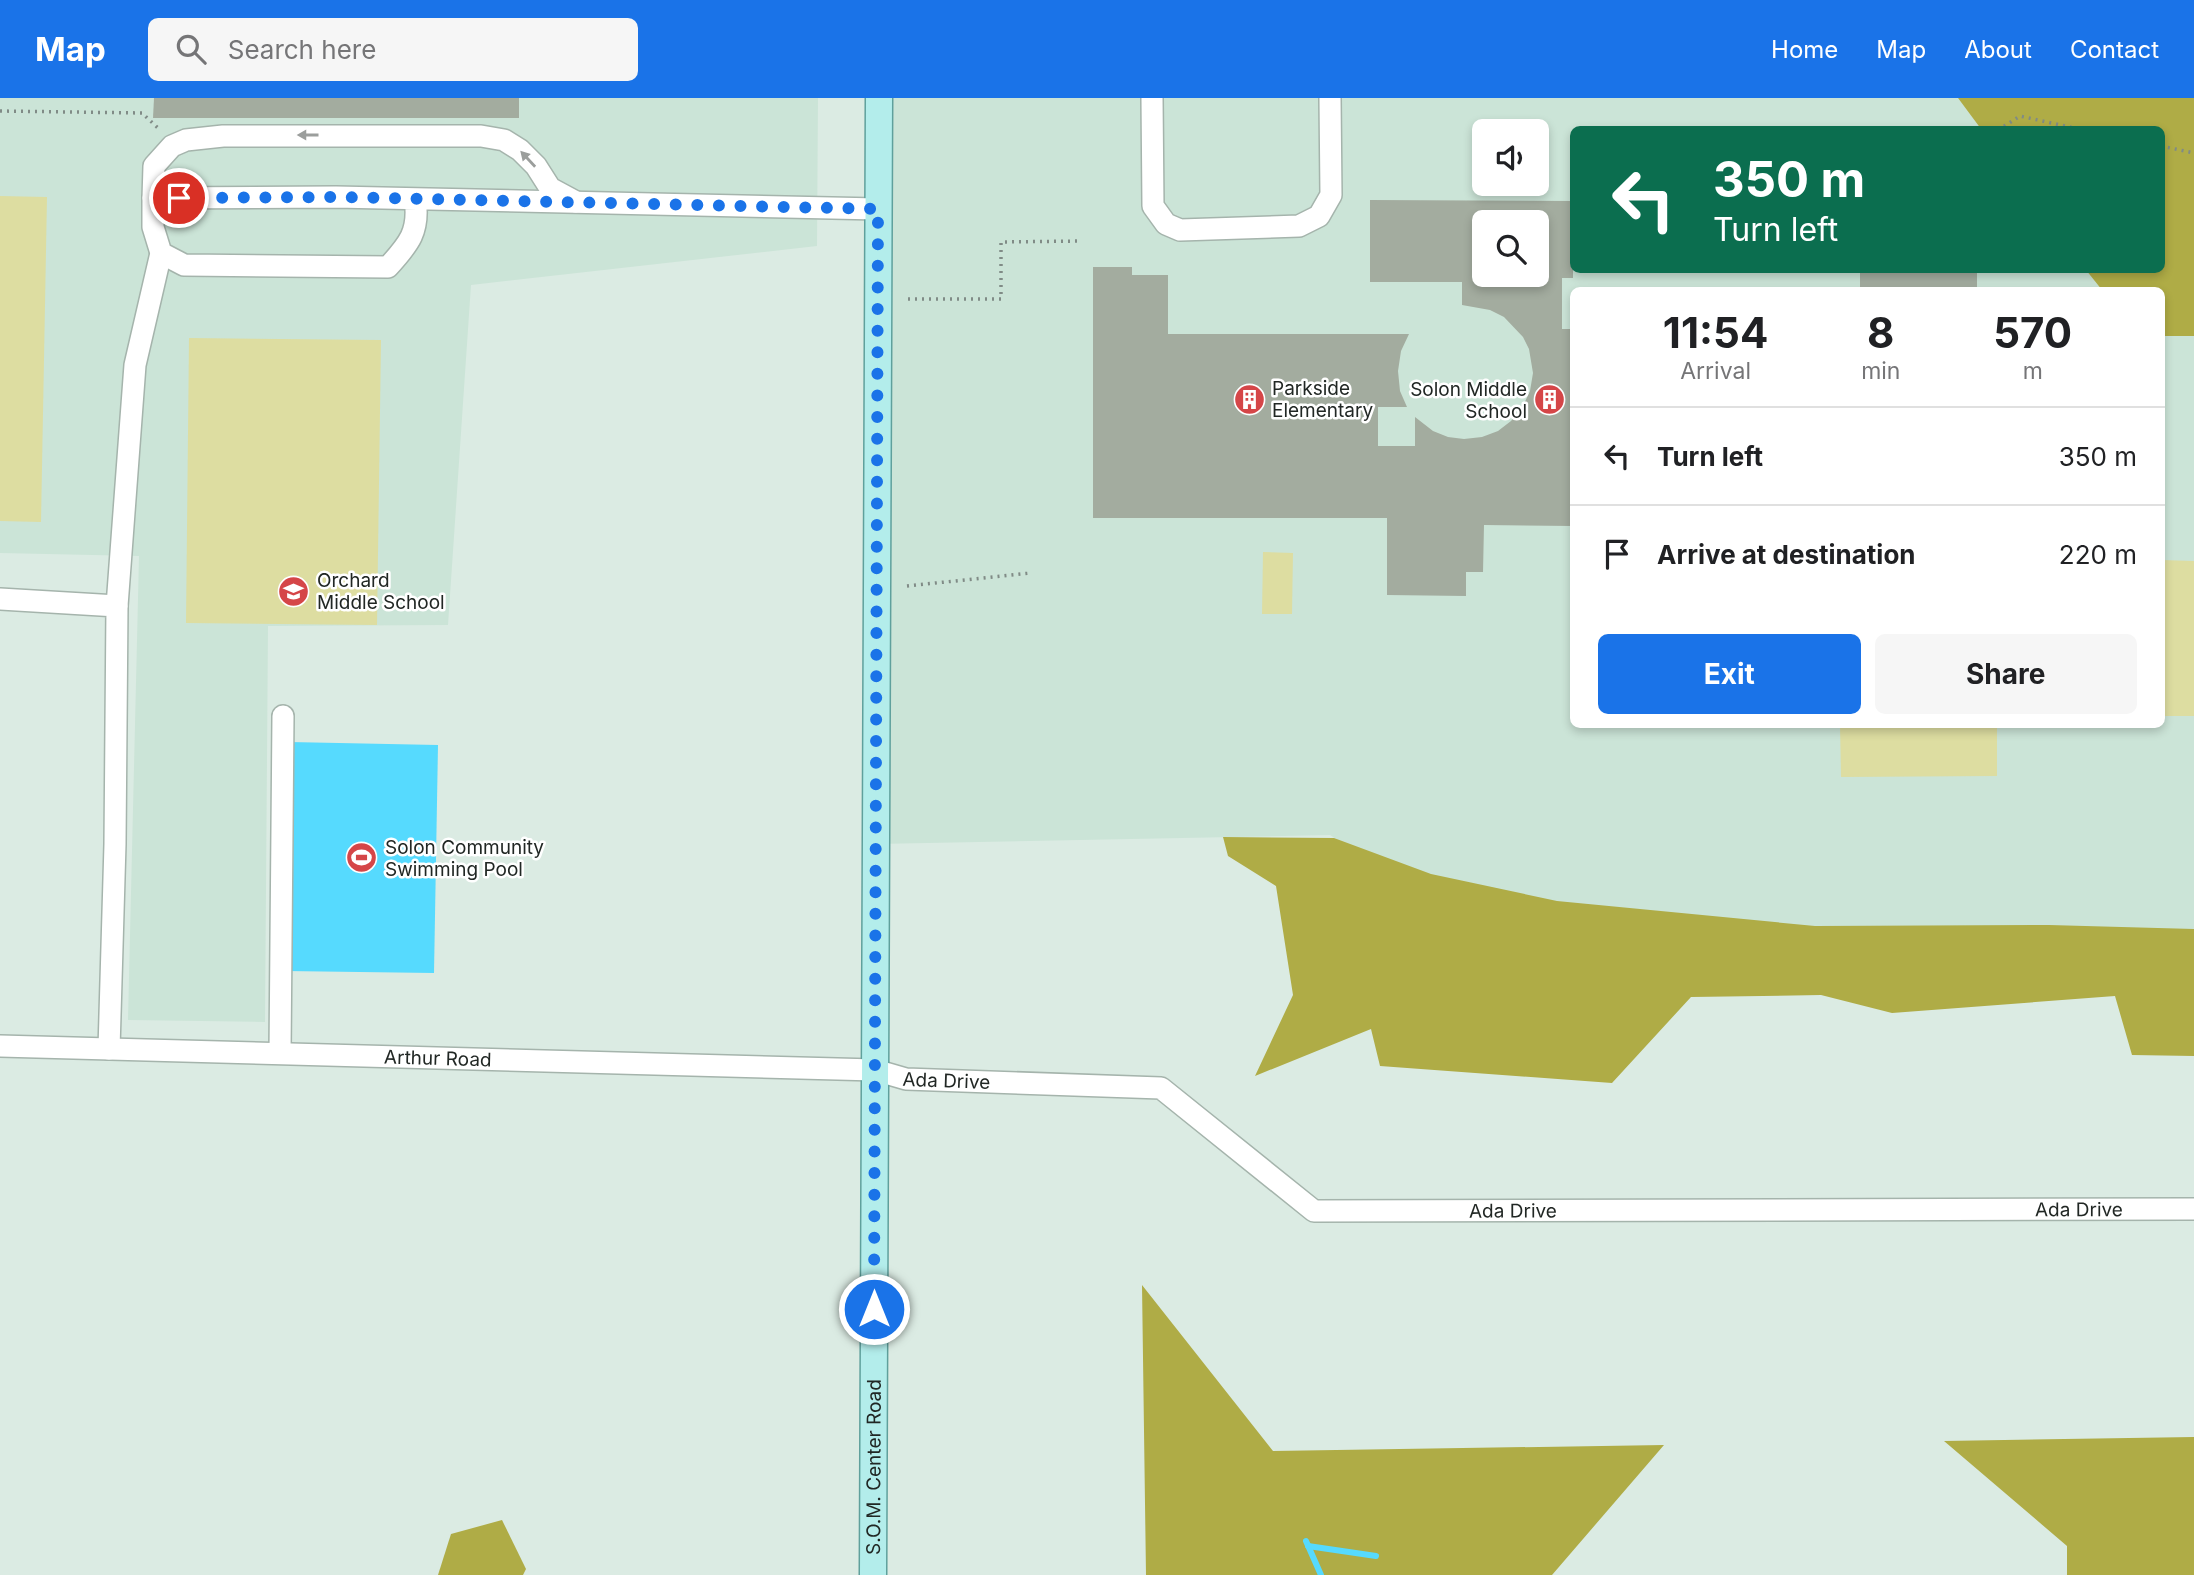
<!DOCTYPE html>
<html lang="en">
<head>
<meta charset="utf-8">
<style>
	:root { --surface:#fff; --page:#f6f6f6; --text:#202124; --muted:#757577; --line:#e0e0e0; --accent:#1a73e8 }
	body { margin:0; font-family:Inter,sans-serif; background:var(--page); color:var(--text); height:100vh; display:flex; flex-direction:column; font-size:26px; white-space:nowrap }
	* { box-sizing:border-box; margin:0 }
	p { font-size:23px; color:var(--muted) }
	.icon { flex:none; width:38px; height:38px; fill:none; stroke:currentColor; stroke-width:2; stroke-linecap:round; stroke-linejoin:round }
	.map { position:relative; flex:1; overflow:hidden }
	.panel { position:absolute; left:1570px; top:189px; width:595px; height:441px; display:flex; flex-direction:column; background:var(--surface); border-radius:10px; box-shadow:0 4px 10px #0003 }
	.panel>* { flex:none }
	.top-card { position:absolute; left:1570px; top:28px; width:595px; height:147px; border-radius:10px; box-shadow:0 4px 10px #0003; background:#0b6e4f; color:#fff; overflow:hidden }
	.controls { position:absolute; left:1472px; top:21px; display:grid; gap:14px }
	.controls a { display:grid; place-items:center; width:77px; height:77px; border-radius:10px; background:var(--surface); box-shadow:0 4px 10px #0003; font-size:35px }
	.pin { position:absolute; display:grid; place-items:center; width:60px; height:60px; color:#fff; margin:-30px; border:4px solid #fff; border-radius:50%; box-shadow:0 2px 7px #0007 }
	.me { position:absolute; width:77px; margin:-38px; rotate:0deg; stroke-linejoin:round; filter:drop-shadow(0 0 5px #0008) }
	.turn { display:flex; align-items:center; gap:24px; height:147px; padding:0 28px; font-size:32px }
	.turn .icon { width:91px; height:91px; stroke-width:2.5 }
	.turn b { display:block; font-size:49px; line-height:60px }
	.eta { display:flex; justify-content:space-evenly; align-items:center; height:119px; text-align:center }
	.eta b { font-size:42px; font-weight:700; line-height:49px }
	.cta { display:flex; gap:14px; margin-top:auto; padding:14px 28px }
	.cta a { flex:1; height:80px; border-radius:10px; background:var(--accent); color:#fff; font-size:28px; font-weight:700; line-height:80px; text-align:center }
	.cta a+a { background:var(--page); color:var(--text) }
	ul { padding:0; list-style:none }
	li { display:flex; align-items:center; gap:21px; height:98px; padding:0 28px; border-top:2px solid var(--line) }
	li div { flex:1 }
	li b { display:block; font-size:26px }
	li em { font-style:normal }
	header { display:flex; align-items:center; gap:42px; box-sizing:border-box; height:98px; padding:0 35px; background:var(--accent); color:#fff }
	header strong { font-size:33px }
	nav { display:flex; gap:38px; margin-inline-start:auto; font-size:24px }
	.search { width:490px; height:63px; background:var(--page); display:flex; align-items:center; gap:18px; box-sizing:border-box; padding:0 24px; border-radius:10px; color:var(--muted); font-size:26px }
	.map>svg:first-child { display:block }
	.built { fill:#cbe4d7; fill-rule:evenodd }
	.green { fill:#dddda1 }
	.forest { fill:#afac46 }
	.water { fill:#56dafe }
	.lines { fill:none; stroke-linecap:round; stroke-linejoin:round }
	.stream { stroke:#56dafe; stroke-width:6 }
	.building { fill:#a3ac9f; fill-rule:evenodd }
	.minor-casing { stroke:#a5b4ac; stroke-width:24 }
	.major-casing { stroke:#5fa09c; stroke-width:29 }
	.path { stroke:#808b86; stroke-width:3.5; stroke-dasharray:2 5; stroke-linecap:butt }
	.minor { stroke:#fff; stroke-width:21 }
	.major { stroke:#b3edeb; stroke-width:26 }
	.oneway { fill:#9b9e9c }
	.route { stroke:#1a73e8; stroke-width:12; stroke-dasharray:0 21.6 }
	.labels { text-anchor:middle; stroke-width:5; stroke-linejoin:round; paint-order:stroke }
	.poi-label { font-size:19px; fill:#212724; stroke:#fff; text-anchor:start }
	.street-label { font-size:19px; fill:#212724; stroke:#fff }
</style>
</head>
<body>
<header>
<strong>Map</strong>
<div class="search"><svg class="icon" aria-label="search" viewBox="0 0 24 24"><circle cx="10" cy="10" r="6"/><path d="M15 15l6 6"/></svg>Search here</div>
<nav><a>Home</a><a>Map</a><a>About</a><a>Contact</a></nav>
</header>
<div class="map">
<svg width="2194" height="1477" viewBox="0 0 2194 1477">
	<rect width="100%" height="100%" fill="#dbebe3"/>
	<g class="built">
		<polygon points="0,0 818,0 817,148 471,187 448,527 268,528 265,924 128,922 139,458 0,455"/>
		<path d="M879,0H1958L1981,31L1573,32V172H2086L2102,192H1573V626H2161V238H2194V840L1494,844L1330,737L876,746ZM1484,33H1536V86H1484ZM1484,124H1536V177H1484Z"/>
	</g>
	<g class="green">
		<polygon points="0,98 47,99 41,424 0,423"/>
		<polygon points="189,240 381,242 377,527 186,525"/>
		<polygon points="1263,454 1293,455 1292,516 1262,516"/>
		<polygon points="2161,462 2194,463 2194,618 2161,618"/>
		<polygon points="1840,627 1997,627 1997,678 1841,679"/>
	</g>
	<g class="forest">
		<polygon points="1958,0 2194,0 2194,238 2161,238 2161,192 2102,192 2086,172 2161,172 2161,32 1981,31"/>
		<polygon points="1223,739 1334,740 1431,776 1557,803 1815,828 2049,827 2194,831 2194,958 2132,957 2115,898 1892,915 1821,897 1691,899 1612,985 1380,968 1371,931 1255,978 1293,897 1276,788 1228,758"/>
		<polygon points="1142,1187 1273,1353 1664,1347 1552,1477 1146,1477"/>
		<polygon points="2194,1339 2194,1477 2067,1477 2067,1448 1944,1343"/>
		<polygon points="502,1422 526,1471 523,1477 438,1477 451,1436"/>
	</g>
	<polygon class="water" points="289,644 438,647 434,875 285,873"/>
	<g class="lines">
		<g class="stream">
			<polyline points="1306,1443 1321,1477"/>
			<polyline points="1308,1448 1376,1458"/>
		</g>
	</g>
	<g class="building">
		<polygon points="154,0 519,0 519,20 153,20"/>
		<path d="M1370,102L1573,103V180H1562V231H1573V428L1484,427L1483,474H1466V498L1387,497V420H1093V169H1132V177H1168V236H1409L1401,253L1398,273L1400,293L1407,309H1378V348H1415V319L1433,333L1448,339L1464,341L1482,339L1498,333L1511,323L1522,310L1530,293L1533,275L1529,251L1523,239L1504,219L1490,212L1462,207V184H1370ZM1484,124H1536V177H1484Z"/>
		<rect x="1860" y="172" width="117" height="20"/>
	</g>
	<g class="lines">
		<defs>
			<g id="minor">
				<polyline points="1152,0 1153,108 1166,126 1180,132 1299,128 1319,118 1331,97 1330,0"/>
				<polyline points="153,100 154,68 172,48 186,42 223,38 481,38 504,42 520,52 536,68 550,90 576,104"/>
				<path d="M415,101C420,133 409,146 388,169L184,167L161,155L153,129V100L336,99L878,111"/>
				<polyline points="0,501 117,508 115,746 109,951"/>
				<polyline points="117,508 135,267 161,155"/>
				<path id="s1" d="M0,948L875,972L906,981L1161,990L1314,1113L2194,1111"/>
				<polyline points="280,955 283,618"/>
			</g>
			<g id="major">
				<path id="s2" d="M873,1477L879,0"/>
			</g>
		</defs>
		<use href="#minor" class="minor-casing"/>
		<use href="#major" class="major-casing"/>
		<g class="path">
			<polyline points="0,13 142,15 159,31"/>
			<polyline points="1998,32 2020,18 2083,32"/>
			<polyline points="2161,48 2194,55"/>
			<polyline points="908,201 1001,201 1001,144 1080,143"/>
			<polyline points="907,488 1031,475"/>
		</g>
		<use href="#minor" class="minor"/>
		<use href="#major" class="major"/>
	</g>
	<defs><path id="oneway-solid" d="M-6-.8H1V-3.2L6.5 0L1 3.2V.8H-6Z" transform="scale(1.75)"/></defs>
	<g class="oneway">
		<use href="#oneway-solid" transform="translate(308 37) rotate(-180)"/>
		<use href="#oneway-solid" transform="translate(528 61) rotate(-133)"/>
	</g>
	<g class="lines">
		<polyline class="route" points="179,100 335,99 878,111 874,1211"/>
	</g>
	<defs>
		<symbol id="building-disc" viewBox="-11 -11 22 22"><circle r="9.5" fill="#d54648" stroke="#fff"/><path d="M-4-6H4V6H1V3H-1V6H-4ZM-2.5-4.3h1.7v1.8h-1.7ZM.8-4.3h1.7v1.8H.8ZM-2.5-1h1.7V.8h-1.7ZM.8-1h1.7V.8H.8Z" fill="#fff"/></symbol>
		<symbol id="school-disc" viewBox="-11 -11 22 22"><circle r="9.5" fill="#d54648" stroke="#fff"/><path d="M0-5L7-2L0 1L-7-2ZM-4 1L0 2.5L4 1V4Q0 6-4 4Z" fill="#fff"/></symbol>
		<symbol id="stadium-disc" viewBox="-11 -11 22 22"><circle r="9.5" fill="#d54648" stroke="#fff"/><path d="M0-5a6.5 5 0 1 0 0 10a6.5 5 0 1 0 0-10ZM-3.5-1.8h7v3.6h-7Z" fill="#fff"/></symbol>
	</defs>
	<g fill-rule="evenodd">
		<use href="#building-disc" x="1232" y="284" width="35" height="35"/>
		<use href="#building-disc" x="1532" y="284" width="35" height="35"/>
		<use href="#school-disc" x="276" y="476" width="35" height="35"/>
		<use href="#stadium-disc" x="344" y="742" width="35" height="35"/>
	</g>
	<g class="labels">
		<g class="poi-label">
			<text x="1272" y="297">Parkside<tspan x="1272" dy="22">Elementary</tspan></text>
			<text x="1527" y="298" text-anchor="end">Solon Middle<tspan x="1527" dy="22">School</tspan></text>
			<text x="317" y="489">Orchard<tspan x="317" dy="22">Middle School</tspan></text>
			<text x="385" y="756">Solon Community<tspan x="385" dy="22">Swimming Pool</tspan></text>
		</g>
		<g class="street-label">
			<text dy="7" stroke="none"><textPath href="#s1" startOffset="438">Arthur Road</textPath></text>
			<text dy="7" stroke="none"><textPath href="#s1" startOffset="948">Ada Drive</textPath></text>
			<text dy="7" stroke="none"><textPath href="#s1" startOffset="2124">Ada Drive</textPath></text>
			<text dy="7" stroke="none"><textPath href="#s1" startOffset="1558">Ada Drive</textPath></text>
			<text dy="7" stroke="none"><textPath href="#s2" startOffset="108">S.O.M. Center Road</textPath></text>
		</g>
	</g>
</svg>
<div class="controls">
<a><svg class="icon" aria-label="sound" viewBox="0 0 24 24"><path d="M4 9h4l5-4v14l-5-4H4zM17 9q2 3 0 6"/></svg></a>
<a><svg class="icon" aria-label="search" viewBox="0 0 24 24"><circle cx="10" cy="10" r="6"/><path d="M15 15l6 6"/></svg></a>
</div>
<div class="pin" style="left:179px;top:100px;background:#d93025"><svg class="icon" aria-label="arrive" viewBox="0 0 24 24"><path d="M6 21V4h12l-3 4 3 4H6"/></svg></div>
<svg class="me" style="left:874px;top:1211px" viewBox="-20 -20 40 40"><circle r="17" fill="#1a73e8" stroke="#fff" stroke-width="3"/><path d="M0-11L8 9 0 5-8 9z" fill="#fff"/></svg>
<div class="top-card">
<div class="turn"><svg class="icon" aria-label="left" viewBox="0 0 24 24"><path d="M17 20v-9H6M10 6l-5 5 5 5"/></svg><div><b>350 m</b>Turn left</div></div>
</div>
<section class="panel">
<div class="eta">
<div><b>11:54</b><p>Arrival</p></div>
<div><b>8</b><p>min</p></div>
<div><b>570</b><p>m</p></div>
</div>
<ul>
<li><svg class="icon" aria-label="left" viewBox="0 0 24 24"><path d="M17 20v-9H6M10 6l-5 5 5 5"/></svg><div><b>Turn left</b></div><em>350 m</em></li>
<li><svg class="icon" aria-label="arrive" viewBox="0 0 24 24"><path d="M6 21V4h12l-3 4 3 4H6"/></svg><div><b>Arrive at destination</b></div><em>220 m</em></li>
</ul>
<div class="cta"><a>Exit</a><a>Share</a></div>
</section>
</div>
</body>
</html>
